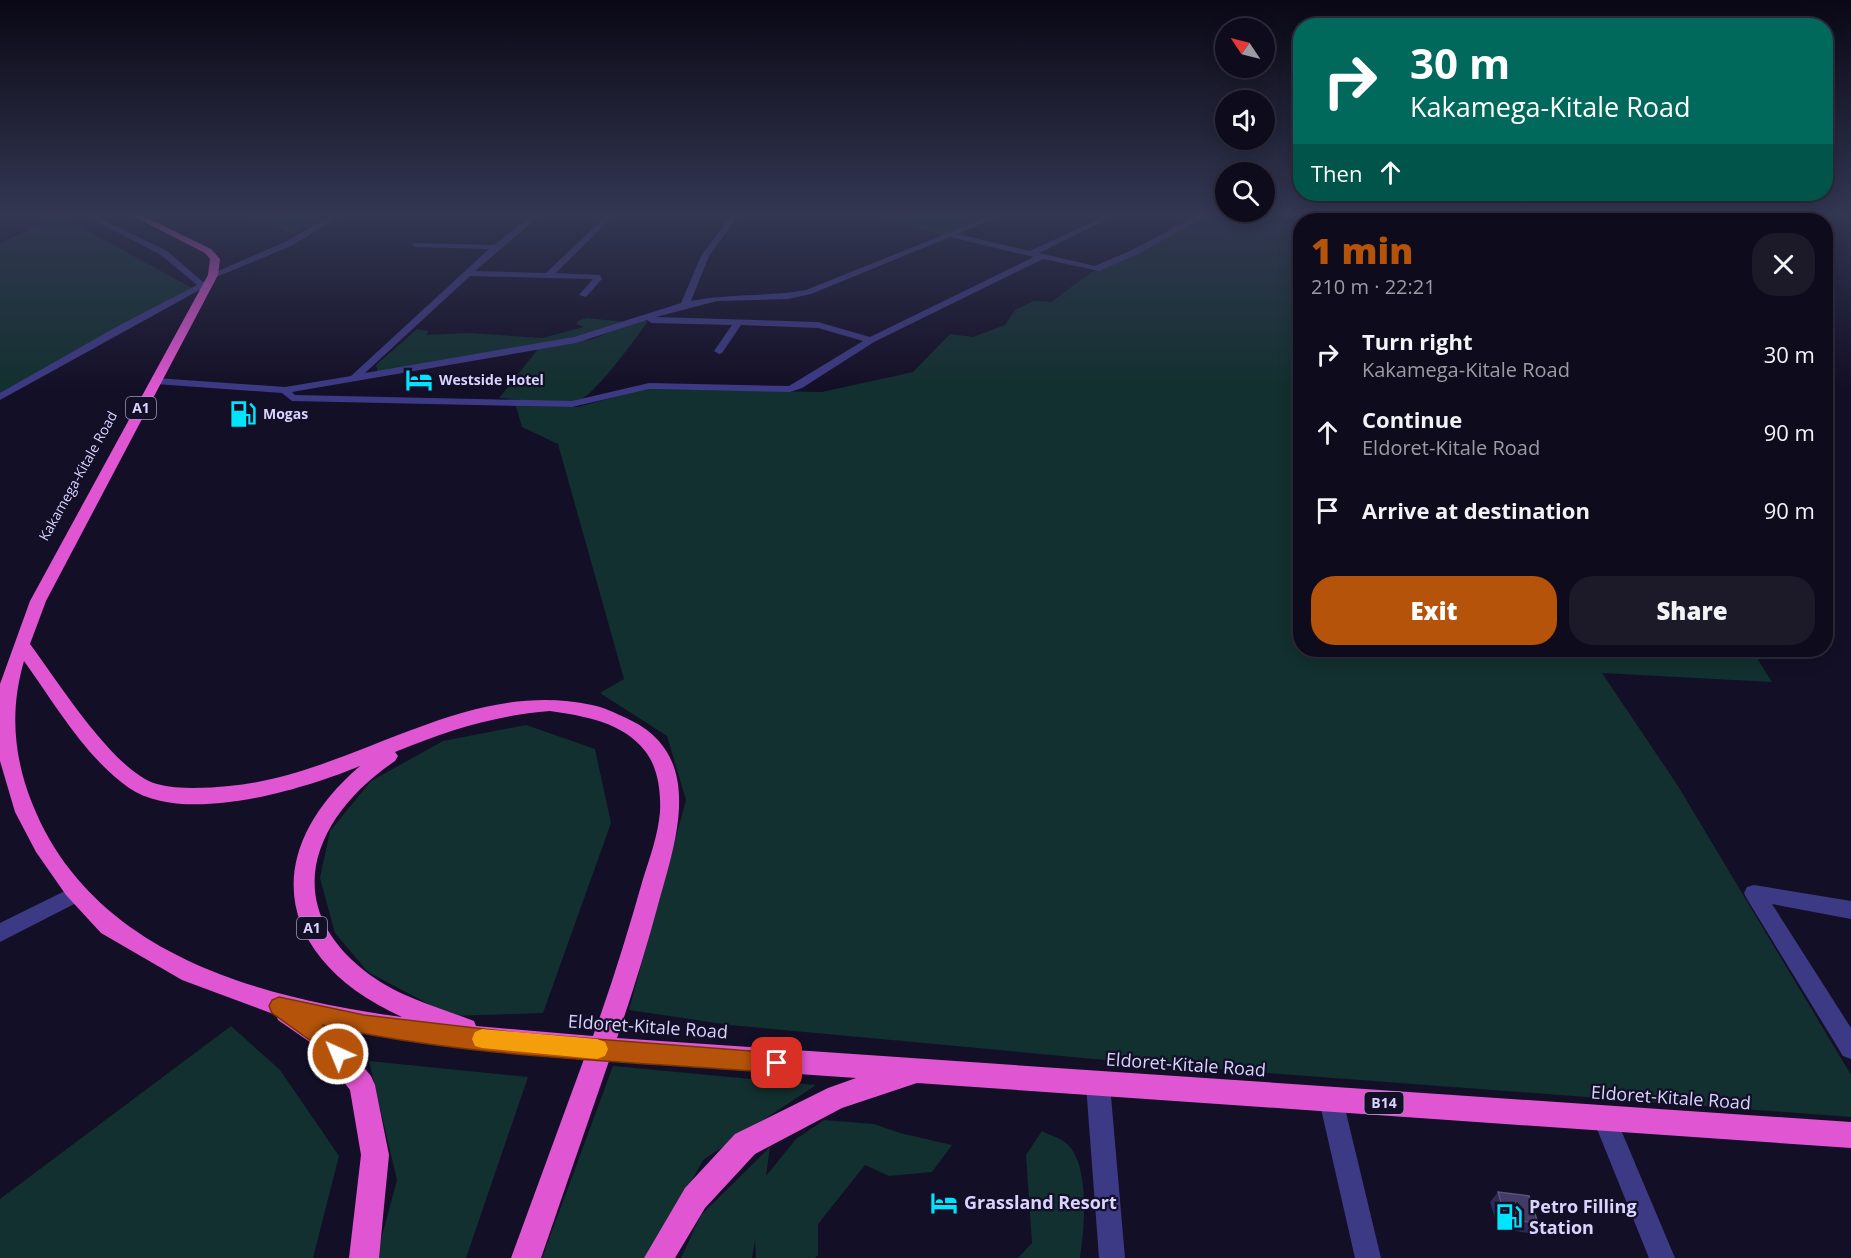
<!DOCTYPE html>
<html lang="en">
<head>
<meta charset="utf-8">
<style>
	:root { --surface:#0e0b1c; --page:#1c1929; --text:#f1f3f6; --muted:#9b9ba3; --line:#2e2b3b; --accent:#b45309 }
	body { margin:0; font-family:"Open Sans",sans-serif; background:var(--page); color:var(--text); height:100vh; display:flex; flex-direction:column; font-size:22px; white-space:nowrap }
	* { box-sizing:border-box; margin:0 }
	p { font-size:20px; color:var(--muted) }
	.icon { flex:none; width:33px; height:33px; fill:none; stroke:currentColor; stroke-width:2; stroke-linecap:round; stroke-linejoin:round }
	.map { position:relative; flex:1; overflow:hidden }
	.drawer { position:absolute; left:1293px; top:213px; width:540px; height:444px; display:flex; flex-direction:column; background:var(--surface); border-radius:24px; box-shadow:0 3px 15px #0003,0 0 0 2px var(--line) }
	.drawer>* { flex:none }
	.guide { position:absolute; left:1293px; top:18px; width:540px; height:183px; border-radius:24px; box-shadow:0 3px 15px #0003,0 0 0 2px var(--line); background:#00695c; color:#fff; overflow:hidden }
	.needle { width:39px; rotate:305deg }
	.tools { position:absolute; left:1215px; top:18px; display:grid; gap:12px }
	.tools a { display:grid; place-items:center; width:60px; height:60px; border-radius:50%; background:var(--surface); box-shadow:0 3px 15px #0003,0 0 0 2px var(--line); font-size:30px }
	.pin { position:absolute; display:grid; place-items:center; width:51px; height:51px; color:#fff; margin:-26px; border-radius:12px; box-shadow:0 3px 9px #0006 }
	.me { position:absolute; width:66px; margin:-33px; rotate:316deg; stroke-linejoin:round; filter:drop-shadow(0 0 4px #0008) }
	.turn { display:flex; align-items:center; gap:21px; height:126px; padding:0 18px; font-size:27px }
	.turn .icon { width:78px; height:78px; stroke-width:2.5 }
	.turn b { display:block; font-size:42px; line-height:51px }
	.then { display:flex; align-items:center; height:57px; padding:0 18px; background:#0003; gap:12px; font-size:22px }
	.round { display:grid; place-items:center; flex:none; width:63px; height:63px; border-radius:24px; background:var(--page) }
	.headline { display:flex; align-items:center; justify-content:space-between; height:102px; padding:0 18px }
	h1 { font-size:36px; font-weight:800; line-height:45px; color:var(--accent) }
	.action { display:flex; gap:12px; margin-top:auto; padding:12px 18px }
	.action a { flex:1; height:69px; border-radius:24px; background:var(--accent); color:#fff; font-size:24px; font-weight:800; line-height:69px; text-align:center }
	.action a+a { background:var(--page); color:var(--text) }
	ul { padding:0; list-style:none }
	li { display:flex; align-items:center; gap:18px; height:78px; padding:0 18px }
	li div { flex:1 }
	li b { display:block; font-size:22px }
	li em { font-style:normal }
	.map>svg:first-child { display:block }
	.green { fill:#12302f }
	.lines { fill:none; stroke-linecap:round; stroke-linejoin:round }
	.minor { fill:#3d3a85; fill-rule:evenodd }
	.trunk { fill:#e055d1; fill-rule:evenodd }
	.wall { fill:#312854 }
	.building { fill:#433a66; stroke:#5a527e; stroke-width:1.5 }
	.route { fill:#b45309; stroke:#753606; stroke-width:1.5 }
	.slow { fill:#f59e0b }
	.labels { text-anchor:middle; stroke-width:4.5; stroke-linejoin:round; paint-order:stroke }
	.far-poi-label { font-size:14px; font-weight:bold; fill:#d9d4ff; stroke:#130f26; text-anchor:start }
	.shield { fill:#130f26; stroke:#9e99be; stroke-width:1.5 }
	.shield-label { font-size:14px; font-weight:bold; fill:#d9d4ff }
	.far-street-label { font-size:14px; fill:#d9d4ff; stroke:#130f26 }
	.near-street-label { font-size:18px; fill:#d9d4ff; stroke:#130f26 }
	.near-poi-label { font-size:18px; font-weight:bold; fill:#d9d4ff; stroke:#130f26; text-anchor:start }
</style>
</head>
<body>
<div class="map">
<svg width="1851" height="1258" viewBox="0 0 1851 1258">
	<rect width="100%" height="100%" fill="#130f26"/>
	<g class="green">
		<polygon points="263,213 328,213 292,234 249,216"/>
		<polygon points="881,213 994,213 943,235 880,219"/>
		<polygon points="1200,213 1283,213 1300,233 1300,650 1752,650 1772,682 1602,673 1678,786 1851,1075 1851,1117 1148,1064 730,1025 629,1010 686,800 667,736 600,693 624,679 558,444 522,427 516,406 578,407 643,389 822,392 913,372 950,334 973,337 1005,325 1015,310 1034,301 1051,302 1093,271 1139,252 1171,234 1170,228"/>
		<polygon points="60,216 192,288 0,399 0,243"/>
		<polygon points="587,318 624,322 573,339 378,372 376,365 417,329 428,331 427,335 469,333 542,338 584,327 576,324 578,321"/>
		<path d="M638,321H648C637,337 594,396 578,401C564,406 517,399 499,398L538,349L593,339Z"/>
		<polygon points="526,725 595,749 611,823 543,1013 451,1016 368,972 335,933 320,878 330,831 371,781 443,741"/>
		<polygon points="231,1026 280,1070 339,1156 313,1258 0,1258 0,1199"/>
		<polygon points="369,1061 528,1077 466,1258 376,1258 397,1180"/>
		<polygon points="613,1066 816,1085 703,1160 650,1258 542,1258"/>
		<polygon points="824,1120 874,1124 900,1133 952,1145 932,1172 889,1176 865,1165 818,1224 818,1255 815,1258 756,1258 755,1241 752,1258 681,1258 701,1215 770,1147 766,1176 796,1139"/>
		<path d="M1042,1131C1049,1135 1061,1138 1067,1144C1090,1164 1085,1230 1080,1258H1018L1032,1243L1026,1155Z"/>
	</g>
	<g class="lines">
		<g class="minor">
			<polygon points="81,213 89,213 167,251 203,282 210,279 214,282 0,400 0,393 118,326 197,285 161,255"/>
			<polygon points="336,213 345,213 291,246 216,277 209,275 285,242"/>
			<path d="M535,213H543L475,271L546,273L609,213H616L556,273L600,275L602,279L586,297L579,295L593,279L470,276L365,373L574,337L681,303L701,256L733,213H740L709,256L691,301C729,293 768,297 806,290L998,213H1007L957,234L1030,251L1112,213H1120L1039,253L1095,266L1132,250L1202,213H1211L1138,254L1099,271L1043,259L874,342L802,388L790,392L649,389L572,407L292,401L282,393L156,384L151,381L156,378L285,387L351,376L489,249L416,247L412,245L413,243L494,245ZM950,237L1034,257L870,337L818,322L656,317L717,301L788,299L811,294ZM647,320L652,323L732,325L714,351L719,354L722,353L741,325L818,328L863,341L789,386L649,383L572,401L295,395L292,392L576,343Z"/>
			<polygon points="1290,213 1296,213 1302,220 1300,225 1297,225"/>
			<polygon points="77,885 84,887 87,893 84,899 0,942 0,923"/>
			<polygon points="1754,885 1851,901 1851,919 1772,904 1851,1028 1851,1059 1843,1056 1747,899 1744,893 1747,887"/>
			<polygon points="1098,1074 1106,1077 1110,1085 1125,1258 1099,1258 1086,1085 1090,1077"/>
			<polygon points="1331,1088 1339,1092 1343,1100 1381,1258 1355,1258 1319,1100 1323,1092"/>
			<polygon points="1605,1107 1613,1111 1675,1258 1649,1258 1593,1119 1597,1111"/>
		</g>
		<path class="trunk" d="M127,213H137L211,249L220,259L218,275L46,601L30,644C57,680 115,773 157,784C180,790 206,788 229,786C353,775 464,677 592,705C604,707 615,713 626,718C707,754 676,840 658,905C646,950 632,994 617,1038L1851,1122V1148L917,1083L842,1108L755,1154L705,1208L675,1258H644L685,1188L735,1134L828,1088L856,1078L609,1061L541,1258H511L584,1059L470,1049L332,1029L371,1076L375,1085L389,1155L379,1258H349L361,1155L350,1090L317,1047L278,1020L276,1015L182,980L101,933L66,895L36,852L15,812L0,761V684L30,601L208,275L210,259L205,253ZM24,661C55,704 85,757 129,788C184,826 305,789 360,766C254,857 280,962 402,1017C257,997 92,954 32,803C13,755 10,709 24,661ZM550,711C584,716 623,722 645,751C658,767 661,792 660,812C658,835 650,857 643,879C628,932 612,984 593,1036L476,1026L474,1021C438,1007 402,998 370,975C277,907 312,817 395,761L398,756L395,752C449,730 492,716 550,711Z"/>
	</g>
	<polygon class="wall" points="1498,1192 1538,1223 1528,1233 1498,1228 1490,1202"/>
	<polygon class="building" points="1498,1192 1529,1196 1538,1223 1506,1219"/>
	<linearGradient id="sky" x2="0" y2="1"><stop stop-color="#0a0815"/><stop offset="0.55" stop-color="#333752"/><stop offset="1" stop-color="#333752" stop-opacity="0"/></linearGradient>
	<rect width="1851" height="389" fill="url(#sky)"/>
	<path class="route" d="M279,997L364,1015L518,1033L777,1053L784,1056L787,1063L784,1070L777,1073C629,1061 467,1058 322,1025L333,1032L348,1054L345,1062L338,1064L330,1062L318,1046L272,1013L269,1006L272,1000Z"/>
	<polygon class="slow" points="482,1029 597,1039 605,1042 608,1049 605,1056 597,1059 482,1048 475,1046 472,1039 475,1032"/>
	<defs>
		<symbol id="hotel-bare" viewBox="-9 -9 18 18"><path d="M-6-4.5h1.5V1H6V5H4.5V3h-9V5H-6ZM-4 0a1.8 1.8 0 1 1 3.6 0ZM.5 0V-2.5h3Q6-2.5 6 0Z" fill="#00e5ff" stroke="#130f26" stroke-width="2.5" paint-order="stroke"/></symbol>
		<symbol id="fuel-bare" viewBox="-9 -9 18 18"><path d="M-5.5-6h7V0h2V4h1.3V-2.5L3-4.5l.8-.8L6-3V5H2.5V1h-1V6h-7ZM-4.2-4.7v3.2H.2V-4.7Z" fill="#00e5ff" stroke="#130f26" stroke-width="2.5" paint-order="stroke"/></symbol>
	</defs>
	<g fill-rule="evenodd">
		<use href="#hotel-bare" x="400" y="361" width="38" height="38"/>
		<use href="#fuel-bare" x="224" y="395" width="38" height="38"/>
		<use href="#hotel-bare" x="925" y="1184" width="38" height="38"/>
		<use href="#fuel-bare" x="1490" y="1198" width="38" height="38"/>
	</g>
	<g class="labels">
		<g class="far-poi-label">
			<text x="439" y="385">Westside Hotel</text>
			<text x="263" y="419">Mogas</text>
		</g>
		<g class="shield">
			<rect x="126" y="397" width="30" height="22" rx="4.5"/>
			<rect x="297" y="917" width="30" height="22" rx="4.5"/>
			<rect x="1364.5" y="1092" width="39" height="22" rx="4.5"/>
		</g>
		<g class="shield-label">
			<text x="141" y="413">A1</text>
			<text x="312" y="933">A1</text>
			<text x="1384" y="1108">B14</text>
		</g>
		<g class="far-street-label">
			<text transform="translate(78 476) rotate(-61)" y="5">Kakamega-Kitale Road</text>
		</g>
		<g class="near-street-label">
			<text transform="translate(648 1027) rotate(4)" y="6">Eldoret-Kitale Road</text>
			<text transform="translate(1186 1065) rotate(4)" y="6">Eldoret-Kitale Road</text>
			<text transform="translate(1671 1098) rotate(4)" y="6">Eldoret-Kitale Road</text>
		</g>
		<g class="near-poi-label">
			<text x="964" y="1209">Grassland Resort</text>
			<text x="1529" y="1213">Petro Filling<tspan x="1529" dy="21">Station</tspan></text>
		</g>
	</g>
</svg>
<div class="tools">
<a><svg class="needle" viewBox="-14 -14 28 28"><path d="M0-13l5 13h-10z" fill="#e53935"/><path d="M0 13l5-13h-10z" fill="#9b9ba3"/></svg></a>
<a><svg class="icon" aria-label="sound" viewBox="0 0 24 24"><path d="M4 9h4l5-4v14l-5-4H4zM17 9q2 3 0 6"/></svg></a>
<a><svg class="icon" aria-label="search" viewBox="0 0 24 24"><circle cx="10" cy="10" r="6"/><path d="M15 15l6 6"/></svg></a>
</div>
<div class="pin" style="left:777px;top:1063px;background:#d93025"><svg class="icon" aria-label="arrive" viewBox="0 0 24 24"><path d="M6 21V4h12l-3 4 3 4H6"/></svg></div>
<svg class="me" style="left:338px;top:1054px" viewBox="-20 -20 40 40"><circle r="17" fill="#b45309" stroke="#fff" stroke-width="3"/><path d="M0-11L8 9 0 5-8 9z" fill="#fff"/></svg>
<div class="guide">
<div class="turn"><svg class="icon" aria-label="right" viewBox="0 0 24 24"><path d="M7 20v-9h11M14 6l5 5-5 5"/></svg><div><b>30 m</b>Kakamega-Kitale Road</div></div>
<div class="then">Then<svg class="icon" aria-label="ahead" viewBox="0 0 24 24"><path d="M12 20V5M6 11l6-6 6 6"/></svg></div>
</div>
<section class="drawer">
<div class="headline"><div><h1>1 min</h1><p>210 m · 22:21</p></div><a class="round"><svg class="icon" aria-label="close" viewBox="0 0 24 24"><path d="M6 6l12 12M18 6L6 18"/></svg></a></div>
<ul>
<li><svg class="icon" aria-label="right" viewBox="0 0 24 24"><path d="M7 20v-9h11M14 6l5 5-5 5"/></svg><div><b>Turn right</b><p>Kakamega-Kitale Road</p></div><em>30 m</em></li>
<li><svg class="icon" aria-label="ahead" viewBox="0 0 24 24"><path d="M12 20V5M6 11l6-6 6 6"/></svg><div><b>Continue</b><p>Eldoret-Kitale Road</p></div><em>90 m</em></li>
<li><svg class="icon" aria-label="arrive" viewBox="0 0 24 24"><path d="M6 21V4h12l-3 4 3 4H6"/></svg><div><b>Arrive at destination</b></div><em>90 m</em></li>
</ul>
<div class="action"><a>Exit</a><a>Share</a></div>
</section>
</div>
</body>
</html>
